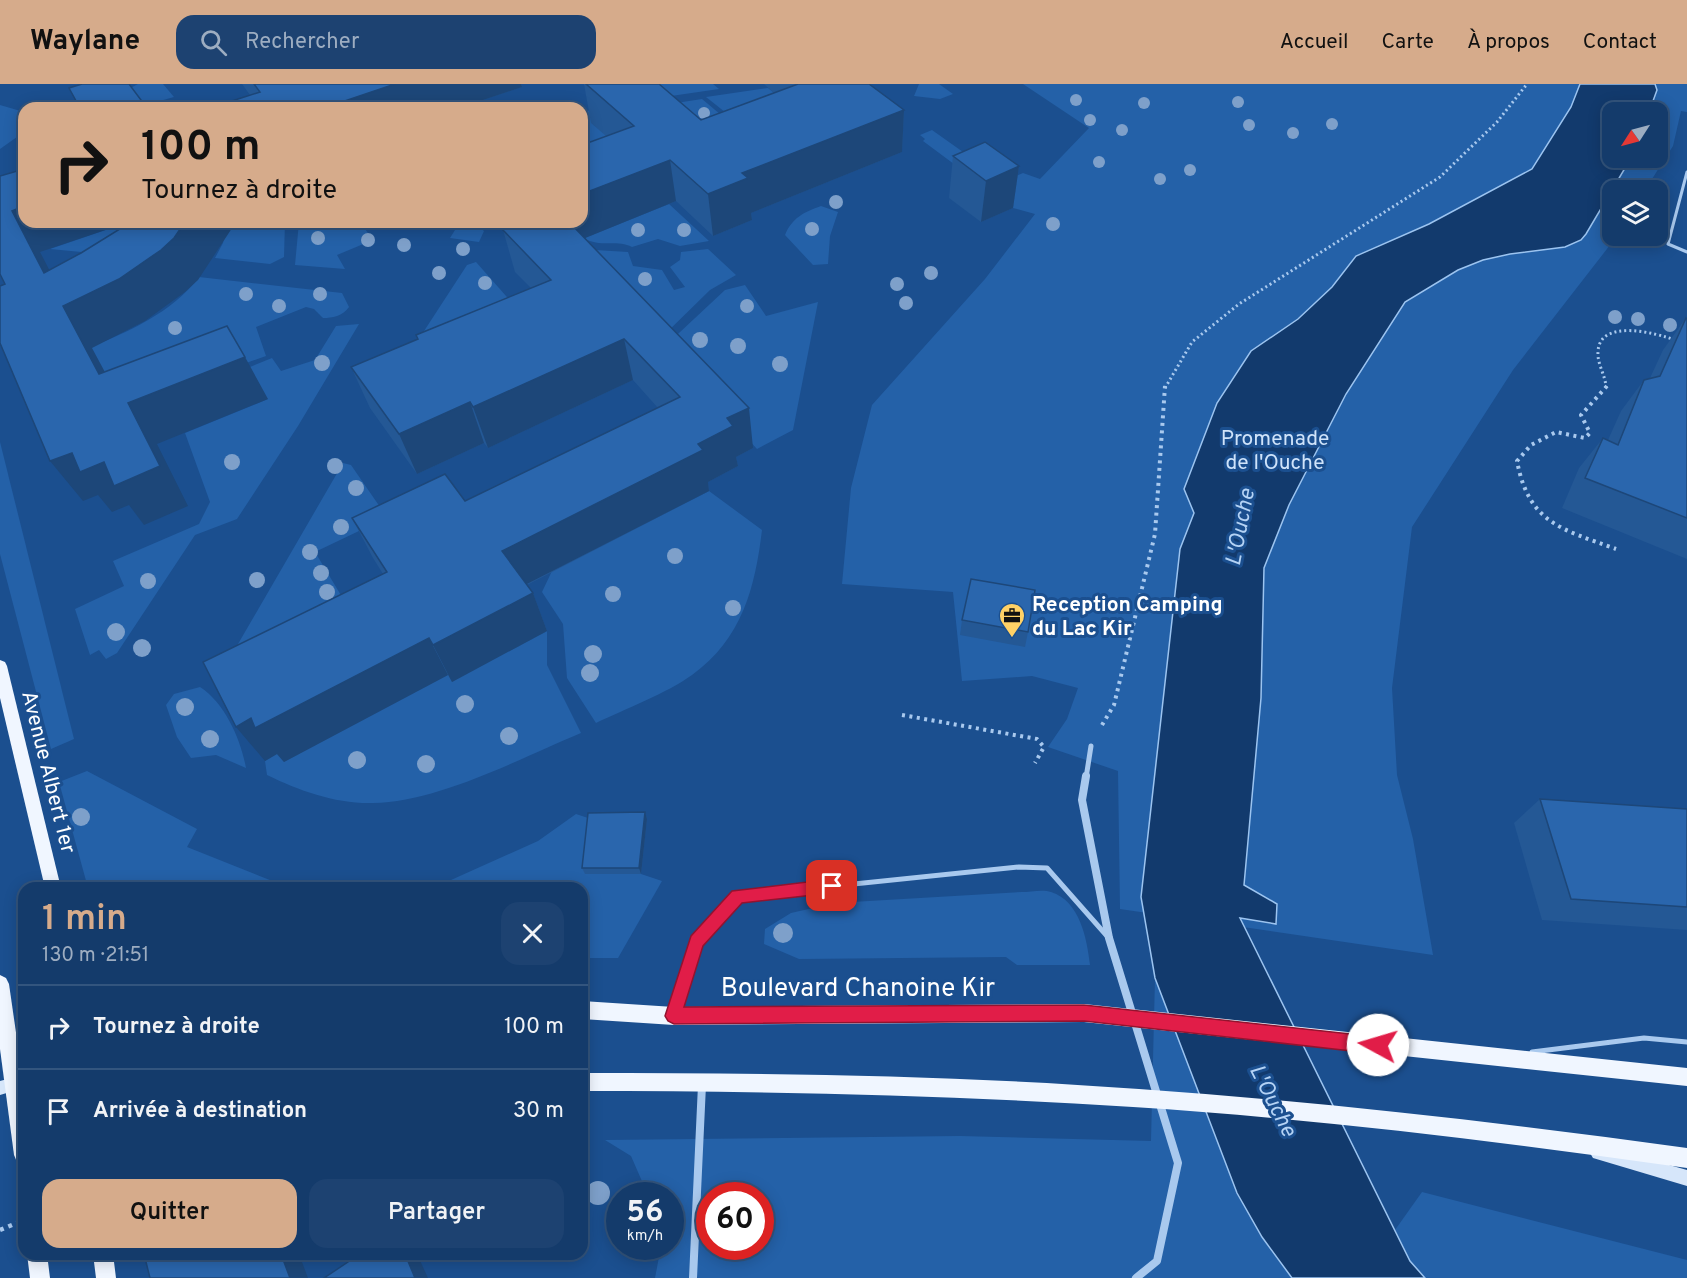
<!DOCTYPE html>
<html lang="fr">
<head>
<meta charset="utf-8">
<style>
	:root { --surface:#143b6b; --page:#1d4271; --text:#f1f3f6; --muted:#9dadc1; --line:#33557e; --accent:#d6ab8b }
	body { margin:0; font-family:Overpass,sans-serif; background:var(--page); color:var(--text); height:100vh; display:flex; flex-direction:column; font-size:22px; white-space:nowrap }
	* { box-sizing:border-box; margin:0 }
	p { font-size:20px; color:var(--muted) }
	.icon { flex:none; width:33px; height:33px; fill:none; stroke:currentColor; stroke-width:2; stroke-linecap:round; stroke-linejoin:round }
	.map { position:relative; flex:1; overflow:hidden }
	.details { position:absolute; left:18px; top:798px; width:570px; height:378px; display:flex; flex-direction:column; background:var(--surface); border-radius:18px; box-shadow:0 3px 15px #0003,0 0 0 2px var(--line) }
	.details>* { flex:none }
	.guide { position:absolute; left:18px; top:18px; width:570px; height:126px; border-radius:18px; box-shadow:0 3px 15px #0003,0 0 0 2px var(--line); background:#d6ab8b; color:#111; overflow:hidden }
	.needle { width:39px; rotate:234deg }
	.buttons { position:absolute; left:1602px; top:18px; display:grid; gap:12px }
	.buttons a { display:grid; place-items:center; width:66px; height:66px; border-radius:12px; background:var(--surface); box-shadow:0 3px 15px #0003,0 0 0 2px var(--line); font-size:30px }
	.speed { position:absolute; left:606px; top:1098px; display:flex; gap:12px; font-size:30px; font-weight:700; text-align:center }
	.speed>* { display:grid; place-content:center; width:78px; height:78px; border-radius:50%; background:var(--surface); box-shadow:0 3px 15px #0003,0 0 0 2px var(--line); line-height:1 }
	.speed small { font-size:15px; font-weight:400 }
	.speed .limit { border:9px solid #d22; background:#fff; color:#111 }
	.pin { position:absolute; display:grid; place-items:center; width:51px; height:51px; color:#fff; margin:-26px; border-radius:12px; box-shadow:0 3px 9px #0006 }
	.me { position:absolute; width:66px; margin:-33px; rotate:276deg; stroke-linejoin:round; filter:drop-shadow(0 0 4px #0008) }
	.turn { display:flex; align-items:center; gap:21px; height:126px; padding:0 24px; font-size:27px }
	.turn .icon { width:78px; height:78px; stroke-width:2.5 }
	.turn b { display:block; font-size:42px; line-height:51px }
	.round { display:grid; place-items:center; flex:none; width:63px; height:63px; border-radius:18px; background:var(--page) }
	.head { display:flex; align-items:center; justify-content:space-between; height:102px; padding:0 24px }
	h1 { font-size:36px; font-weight:600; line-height:45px; color:var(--accent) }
	.action { display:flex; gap:12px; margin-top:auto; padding:12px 24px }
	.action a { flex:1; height:69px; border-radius:18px; background:var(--accent); color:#111; font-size:24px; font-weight:600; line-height:69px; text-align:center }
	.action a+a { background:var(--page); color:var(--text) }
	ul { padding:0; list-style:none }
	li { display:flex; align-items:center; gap:18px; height:84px; padding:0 24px; border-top:2px solid var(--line) }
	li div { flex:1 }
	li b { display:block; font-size:22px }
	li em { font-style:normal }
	header { display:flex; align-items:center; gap:36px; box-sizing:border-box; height:84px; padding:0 30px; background:var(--accent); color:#111 }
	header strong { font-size:28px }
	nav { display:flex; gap:33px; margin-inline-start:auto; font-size:21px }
	.search { width:420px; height:54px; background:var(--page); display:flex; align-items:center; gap:15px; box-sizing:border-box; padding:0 21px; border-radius:18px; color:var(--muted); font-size:22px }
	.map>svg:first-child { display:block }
	.green { fill:#2461a8; fill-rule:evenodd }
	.water { fill:#123a6d; stroke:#9cc4f0; stroke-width:1.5 }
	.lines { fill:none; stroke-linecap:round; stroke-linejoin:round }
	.path-far2 { stroke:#a9c9ee; stroke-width:3; stroke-dasharray:2 3; stroke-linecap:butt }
	.path-far1 { stroke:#a9c9ee; stroke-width:4; stroke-dasharray:3 4.5; stroke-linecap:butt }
	.path { stroke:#a9c9ee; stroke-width:4.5; stroke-dasharray:4 5; stroke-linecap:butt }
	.lane-far1 { stroke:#a9c9ee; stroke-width:3 }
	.lane { stroke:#a9c9ee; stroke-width:5 }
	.street-far1 { stroke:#a9c9ee; stroke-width:5 }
	.street { stroke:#a9c9ee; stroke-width:8 }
	.secondary { fill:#d6e6fa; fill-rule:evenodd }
	.primary { fill:#f0f6ff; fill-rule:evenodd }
	.tree { fill:#7ea0ca }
	.wall { fill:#245895 }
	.shaded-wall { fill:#1d4779 }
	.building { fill:#2a66ad; stroke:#1d4779; stroke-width:1.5 }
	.route { fill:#e11d48; stroke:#92132f; stroke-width:1.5 }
	.labels { text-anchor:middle; stroke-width:6; stroke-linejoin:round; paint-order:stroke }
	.park-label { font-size:21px; fill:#cfe3fa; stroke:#1b4f8f }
	.poi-label { font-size:21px; font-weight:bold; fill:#fff; stroke:#1b4f8f; text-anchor:start }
	.street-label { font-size:21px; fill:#fff; stroke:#1b4f8f }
	.water-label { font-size:22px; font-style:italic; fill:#b5d3f5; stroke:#1b4f8f }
	.near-street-label { font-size:26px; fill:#fff; stroke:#1b4f8f }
</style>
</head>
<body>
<header>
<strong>Waylane</strong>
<div class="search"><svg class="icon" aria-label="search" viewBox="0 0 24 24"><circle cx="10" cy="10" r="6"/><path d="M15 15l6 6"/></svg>Rechercher</div>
<nav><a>Accueil</a><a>Carte</a><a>À propos</a><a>Contact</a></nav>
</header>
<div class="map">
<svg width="1687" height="1194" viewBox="0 0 1687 1194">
	<rect width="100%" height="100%" fill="#1b4f8f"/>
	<g class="green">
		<polygon points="138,0 163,0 174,13 135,24 93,24"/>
		<polygon points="639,0 713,0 719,5 671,12"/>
		<polygon points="919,0 939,0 953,10 940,15 914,12"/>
		<path d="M1023,0H1687V28L1681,27L1673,62L1645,106H1612V152H1617L1513,286L1412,443L1392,604L1397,691L1413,755L1433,871L1120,825L1118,687L1048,663L1067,635L1078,604L1032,592L962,597L953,508L842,500L851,404L872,321L985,195L1035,130L1013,124L923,57L925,55L920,51L932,46L1004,97L1023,89L1040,95L1089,44ZM1612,28H1658V74H1612Z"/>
		<polygon points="768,4 810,37 759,55 706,13"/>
		<polygon points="702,15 751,56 663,21"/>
		<polygon points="0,21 24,28 24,48 0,65"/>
		<polygon points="611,22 609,55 582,66 582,28"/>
		<path d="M669,120L709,157L680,162L658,155L632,163C617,155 599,164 584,154Z"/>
		<path d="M821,122L838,128L830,152L828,180L813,181L785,151C792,134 804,128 821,122Z"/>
		<polygon points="129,138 145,138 92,169 50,165"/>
		<polygon points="227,138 285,138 284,173 270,180 215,174 223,159"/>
		<polygon points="299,138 360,138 373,156 337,171 345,185 295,181"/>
		<polygon points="460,138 472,138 484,147 479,158 450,154"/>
		<polygon points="708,165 736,191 710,206 662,253 595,166 628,168 633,182 662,186 674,206 685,203 670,183 680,176 681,168"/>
		<polygon points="476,178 513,220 385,307 467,181"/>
		<path d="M199,193L342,209L349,223C343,232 332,234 323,234L314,225L306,223L256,243L266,272L246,279L250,283L272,274L281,287L315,276L336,242L359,240L298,342L237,435L195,451L117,569L106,575L99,566L90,571L75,525L124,502L113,477L199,440L210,418L185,349L268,315L128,331L87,264C127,249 173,228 199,193Z"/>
		<polygon points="745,201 766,232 818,218 793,346 757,365 664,263 725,206"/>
		<polygon points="0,358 74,655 51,665 0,470"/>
		<polygon points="343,379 351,381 380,423 405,425 315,468 363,548 220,591"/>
		<path d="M709,407L762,446C755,504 742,555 692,591C667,609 625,625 596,639L567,594L563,540L542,508L552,487Z"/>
		<path d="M547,547V581L581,649C521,674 438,718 373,719C336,720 300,707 267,691L265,677L416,578L511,566Z"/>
		<path d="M200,603C225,619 241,656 246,684L216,671L191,674L177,653L166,621L174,610Z"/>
		<polygon points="87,687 197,745 187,763 290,804 88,804 59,698"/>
		<polygon points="576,730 591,735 585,790 641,790 662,797 618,874 582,874 582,804 404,804 451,796 538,757"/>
		<path d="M1022,808C1030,808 1043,805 1051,808C1080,817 1087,855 1090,881H1017L1006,873L799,875L764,860L765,845L791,829L835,819Z"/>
		<path d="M1155,894L1237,1109L1262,1153L1292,1194H655L659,1173L657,1163L670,1162V1112L648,1111L631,1072L605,1056L960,1052L1151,1057ZM710,1112H760V1162H710Z"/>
		<polygon points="1422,1108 1687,1176 1687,1194 1425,1194 1410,1177 1395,1146"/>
	</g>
	<polygon class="water" points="1580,0 1655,0 1657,6 1649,28 1612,28 1612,74 1631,74 1586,150 1581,156 1565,163 1510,170 1483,176 1458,186 1405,218 1346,310 1289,421 1264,484 1261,614 1244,801 1277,820 1276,840 1240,834 1410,1177 1425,1194 1292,1194 1262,1153 1237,1109 1155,894 1141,813 1180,465 1194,429 1184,405 1217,319 1251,267 1298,235 1332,203 1356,172 1429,140 1532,85 1571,23"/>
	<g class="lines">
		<g class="path-far2">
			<polyline points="1165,304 1192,258 1239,220 1440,93 1497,38 1527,0"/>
			<path d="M1606,304C1606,292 1597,280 1598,268C1599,234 1656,249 1675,256"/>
		</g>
		<g class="path-far1">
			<path d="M1607,302L1581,331L1590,349L1585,354L1556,348L1531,361L1517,377C1529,440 1562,445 1616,465"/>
			<polyline points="902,631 1037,655 1044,663 1035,679"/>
			<polyline points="1102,641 1114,621 1155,450 1165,302"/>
		</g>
		<polyline class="path" points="0,1146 24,1136"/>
		<polyline class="lane-far1" points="1687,88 1668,160 1687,168"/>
		<g class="lane">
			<polyline points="675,927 697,858 738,812 1019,783 1047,784 1107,852"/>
			<polyline points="1532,968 1644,954 1687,958"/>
		</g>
		<polyline class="street-far1" points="1086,694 1091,662"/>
		<g class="street">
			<polyline points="1086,692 1082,716 1109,854 1178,1079 1157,1177 1136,1194"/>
			<polyline points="693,1194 702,1001"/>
		</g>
		<g class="secondary">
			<polygon points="15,993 20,995 22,1000 20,1005 0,1011 0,997"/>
			<polygon points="1598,1061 1687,1086 1687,1102 1593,1074 1590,1069 1593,1064"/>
		</g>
		<g class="primary">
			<polygon points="0,576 5,578 7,582 61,804 45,804 0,614"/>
			<polygon points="0,891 6,894 9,900 24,1004 24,1081 17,1078 14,1071 0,965"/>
			<polygon points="582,917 674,923 1084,920 1687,984 1687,1002 1084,938 674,941 582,935"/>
			<path d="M582,989C768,989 953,991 1139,1005C1322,1018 1505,1039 1687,1064V1084C1503,1058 1319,1035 1133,1023C950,1011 766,1007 582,1007Z"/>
			<polygon points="27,1170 47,1170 50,1194 30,1194"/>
			<polygon points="93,1170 113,1170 116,1194 96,1194"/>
		</g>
	</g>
	<g class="tree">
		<circle cx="1076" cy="16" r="6"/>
		<circle cx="1238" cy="18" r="6"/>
		<circle cx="1144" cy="19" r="6"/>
		<circle cx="704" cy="29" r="6"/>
		<circle cx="1090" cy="36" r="6"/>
		<circle cx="1332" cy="40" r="6"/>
		<circle cx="1249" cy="41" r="6"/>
		<circle cx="1122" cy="46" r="6"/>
		<circle cx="1293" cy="49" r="6"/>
		<circle cx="1099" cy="78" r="6"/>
		<circle cx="1190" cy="86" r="6"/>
		<circle cx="1160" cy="95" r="6"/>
		<circle cx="836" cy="118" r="7"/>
		<circle cx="1053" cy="140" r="7"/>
		<circle cx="812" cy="145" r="7"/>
		<circle cx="638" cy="146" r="7"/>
		<circle cx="684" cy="146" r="7"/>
		<circle cx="318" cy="154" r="7"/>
		<circle cx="368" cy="156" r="7"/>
		<circle cx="404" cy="161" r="7"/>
		<circle cx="463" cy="165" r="7"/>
		<circle cx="439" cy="189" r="7"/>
		<circle cx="931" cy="189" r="7"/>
		<circle cx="645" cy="195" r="7"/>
		<circle cx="485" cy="199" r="7"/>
		<circle cx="897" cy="200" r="7"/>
		<circle cx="246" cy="210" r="7"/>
		<circle cx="320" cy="210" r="7"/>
		<circle cx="906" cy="219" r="7"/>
		<circle cx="279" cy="222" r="7"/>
		<circle cx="747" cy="222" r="7"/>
		<circle cx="1615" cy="233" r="7"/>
		<circle cx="1638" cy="235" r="7"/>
		<circle cx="1670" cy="241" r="7"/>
		<circle cx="175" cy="244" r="7"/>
		<circle cx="700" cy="256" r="8"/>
		<circle cx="738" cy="262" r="8"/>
		<circle cx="322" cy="279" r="8"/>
		<circle cx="780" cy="280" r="8"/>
		<circle cx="232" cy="378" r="8"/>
		<circle cx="335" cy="382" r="8"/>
		<circle cx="356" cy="404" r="8"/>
		<circle cx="341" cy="443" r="8"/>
		<circle cx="310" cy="468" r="8"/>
		<circle cx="675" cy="472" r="8"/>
		<circle cx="321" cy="489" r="8"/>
		<circle cx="257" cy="496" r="8"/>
		<circle cx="148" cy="497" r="8"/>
		<circle cx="327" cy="508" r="8"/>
		<circle cx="613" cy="510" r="8"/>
		<circle cx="733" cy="524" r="8"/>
		<circle cx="116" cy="548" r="9"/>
		<circle cx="142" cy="564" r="9"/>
		<circle cx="593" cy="570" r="9"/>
		<circle cx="590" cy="589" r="9"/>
		<circle cx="465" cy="620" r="9"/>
		<circle cx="185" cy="623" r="9"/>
		<circle cx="509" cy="652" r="9"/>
		<circle cx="210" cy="655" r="9"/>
		<circle cx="357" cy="676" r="9"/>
		<circle cx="426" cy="680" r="9"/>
		<circle cx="81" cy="733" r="9"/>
		<circle cx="783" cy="849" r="10"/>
		<circle cx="598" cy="1109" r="12"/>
	</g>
	<g class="wall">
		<polygon points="242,0 521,0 522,3 459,24 210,24 250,11"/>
		<polygon points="584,0 659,0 701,36 774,9 764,0 869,0 904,26 902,68 751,129 752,136 713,152 676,117 585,154 753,364 736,373 738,382 708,398 709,407 527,501 533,509 547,547 452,598 448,591 284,678 277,670 265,677 383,490 373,474 352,434 465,417 658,324 633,296 488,364 484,359 417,390 370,324 351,283 417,255 416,251 531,204 515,188 503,146 508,144 506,138 582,138 606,52 591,39"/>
		<polygon points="953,72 1019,82 1013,124 981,138 949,114"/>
		<polygon points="1686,234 1687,235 1687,475 1562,424 1579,384 1603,354 1608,356 1621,327 1644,296 1650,294 1663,266"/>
		<polygon points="962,536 1028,548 1025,563 960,551"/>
		<polygon points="1540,715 1687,725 1687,846 1542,836 1514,739"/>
		<polygon points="645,728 647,735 641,790 585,790 582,784"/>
	</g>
	<g class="shaded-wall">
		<polygon points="395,0 521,0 522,3 459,24 324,24"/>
		<polygon points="904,26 902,68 751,129 752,136 713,152 708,110 742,89"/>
		<polygon points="670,76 676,117 563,163 557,138 582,138 582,110"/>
		<polygon points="1019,82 1013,124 981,138 986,97"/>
		<polygon points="24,122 24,138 129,138 40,168 67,220 185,138 236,138 198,196 185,208 145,237 92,264 128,331 99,290 44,189 12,127"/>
		<polygon points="624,255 633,296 488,364 473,323"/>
		<polygon points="245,273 268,315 157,360 188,422 144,441 129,421 112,428 98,411 83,417 50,377 128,319"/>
		<polygon points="470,318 484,359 417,390 399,350"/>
		<polygon points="749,324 753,364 736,373 738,382 708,398 709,407 517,505 502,467 698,360 727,334"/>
		<polygon points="533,509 547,547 452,598 433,561"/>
		<polygon points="429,554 448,591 284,678 277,670 265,677 236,643 251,634"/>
		<polygon points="645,728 647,735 641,790 639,784"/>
		<polygon points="281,1170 299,1170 308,1194 290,1194"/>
		<polygon points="405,1170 417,1170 428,1194 415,1194"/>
	</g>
	<g class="building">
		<polygon points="82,0 129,0 147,24 80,24 69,4"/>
		<polygon points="254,0 395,0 324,24 210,24 260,8"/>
		<polygon points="586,0 659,0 701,36 798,0 869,0 904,26 742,89 748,94 708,110 670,76 582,110 582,61 634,42"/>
		<polygon points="985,58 1019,82 986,97 953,72"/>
		<polygon points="24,85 24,122 12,127 44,189 81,169 131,138 185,138 174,154 161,166 119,195 63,222 99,290 227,242 245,273 128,319 160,382 114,402 104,378 80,388 72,369 50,377 0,259 0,202 5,200 0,190 0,92"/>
		<polygon points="522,138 569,138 749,324 727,334 733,342 698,360 703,366 502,467 533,509 433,561 429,554 255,644 251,634 236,643 203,578 387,488 352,434 445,390 465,417 680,313 624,255 473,323 470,318 399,350 351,283 418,255 416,251 551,196 503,146"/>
		<polygon points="1686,234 1687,235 1687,434 1585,394 1603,354 1618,361 1644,296 1660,292"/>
		<polygon points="971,495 1035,506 1028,548 962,536"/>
		<polygon points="1540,715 1687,725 1687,823 1571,815"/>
		<polygon points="645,728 639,784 582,784 588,729"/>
		<polygon points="144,1170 281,1170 290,1194 150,1194"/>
		<polygon points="360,1170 405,1170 415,1194 324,1194"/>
	</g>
	<polygon class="route" points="832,795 837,797 839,802 837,807 832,809 742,819 703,862 684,923 1084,921 1378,953 1383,955 1386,961 1383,967 1378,970 1084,937 674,940 668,937 665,932 691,852 732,807"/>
	<defs>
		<symbol id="office-pin" viewBox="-11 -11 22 30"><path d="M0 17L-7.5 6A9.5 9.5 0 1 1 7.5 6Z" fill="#ffd166" stroke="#1b4f8f"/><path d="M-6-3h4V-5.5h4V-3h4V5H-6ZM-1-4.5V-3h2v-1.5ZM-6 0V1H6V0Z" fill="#111"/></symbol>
	</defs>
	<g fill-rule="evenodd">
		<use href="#office-pin" x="997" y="517" width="30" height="40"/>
	</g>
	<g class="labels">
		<g class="park-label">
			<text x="1275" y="361">Promenade<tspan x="1275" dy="24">de l'Ouche</tspan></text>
		</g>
		<g class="poi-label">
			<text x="1032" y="527">Reception Camping<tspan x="1032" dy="24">du Lac Kir</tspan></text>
		</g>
		<g class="street-label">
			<text transform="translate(49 688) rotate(76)" y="7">Avenue Albert 1er</text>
		</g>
		<g class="water-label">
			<text transform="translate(1239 443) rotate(-79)" y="8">L'Ouche</text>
			<text transform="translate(1274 1016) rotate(63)" y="8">L'Ouche</text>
		</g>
		<g class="near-street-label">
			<text x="858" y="912">Boulevard Chanoine Kir</text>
		</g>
	</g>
</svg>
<div class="buttons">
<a><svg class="needle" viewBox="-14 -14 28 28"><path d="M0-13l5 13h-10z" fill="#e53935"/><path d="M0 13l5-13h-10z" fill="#9dadc1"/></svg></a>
<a><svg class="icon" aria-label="layers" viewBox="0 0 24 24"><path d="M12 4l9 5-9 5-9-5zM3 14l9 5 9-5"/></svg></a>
</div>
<div class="speed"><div>56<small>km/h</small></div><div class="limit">60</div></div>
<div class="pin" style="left:832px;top:802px;background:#d93025"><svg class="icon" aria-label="arrive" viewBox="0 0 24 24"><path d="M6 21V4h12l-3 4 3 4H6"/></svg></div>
<svg class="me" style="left:1378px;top:961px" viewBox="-20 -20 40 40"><circle r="19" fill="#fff"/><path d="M0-13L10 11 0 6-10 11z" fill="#e11d48"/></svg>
<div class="guide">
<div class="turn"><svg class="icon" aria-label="right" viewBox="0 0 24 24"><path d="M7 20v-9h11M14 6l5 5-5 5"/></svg><div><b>100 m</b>Tournez à droite</div></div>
</div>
<section class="details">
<div class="head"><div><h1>1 min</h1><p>130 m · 21:51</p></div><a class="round"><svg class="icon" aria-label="close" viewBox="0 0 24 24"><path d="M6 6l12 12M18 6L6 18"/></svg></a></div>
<ul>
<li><svg class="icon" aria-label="right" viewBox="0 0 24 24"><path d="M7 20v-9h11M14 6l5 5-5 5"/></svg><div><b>Tournez à droite</b></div><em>100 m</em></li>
<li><svg class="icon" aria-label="arrive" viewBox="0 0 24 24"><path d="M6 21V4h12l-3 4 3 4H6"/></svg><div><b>Arrivée à destination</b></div><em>30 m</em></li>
</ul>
<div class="action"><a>Quitter</a><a>Partager</a></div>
</section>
</div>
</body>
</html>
